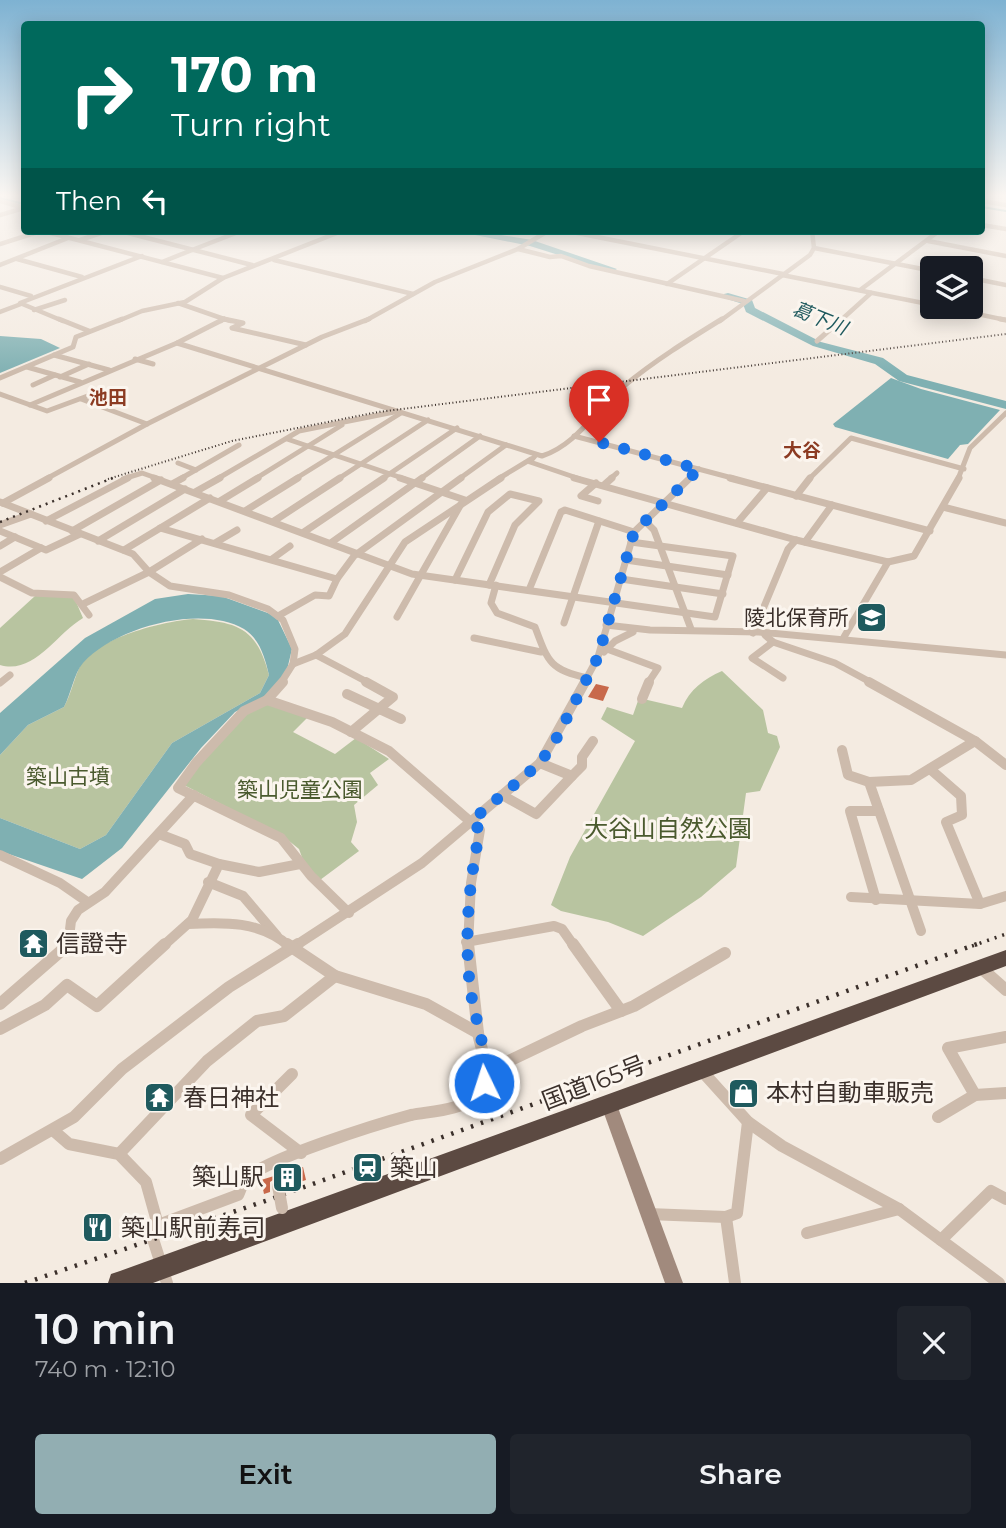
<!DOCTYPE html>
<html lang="en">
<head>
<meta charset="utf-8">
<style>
	:root { --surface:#171b24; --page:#20242c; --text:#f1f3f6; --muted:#9ea1a6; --accent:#92aeb2 }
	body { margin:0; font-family:Montserrat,"Noto Sans JP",sans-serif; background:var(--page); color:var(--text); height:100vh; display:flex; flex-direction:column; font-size:26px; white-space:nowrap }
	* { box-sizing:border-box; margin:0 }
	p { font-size:23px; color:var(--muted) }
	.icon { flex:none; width:38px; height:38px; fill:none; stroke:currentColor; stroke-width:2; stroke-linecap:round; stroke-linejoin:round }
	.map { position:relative; height:1283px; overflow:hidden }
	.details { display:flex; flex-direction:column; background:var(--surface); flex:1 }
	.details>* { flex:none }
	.hud { position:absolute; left:21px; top:21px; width:964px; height:214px; border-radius:7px; box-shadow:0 4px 18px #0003; background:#00695c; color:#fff; overflow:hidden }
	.tools { position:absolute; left:920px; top:256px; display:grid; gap:14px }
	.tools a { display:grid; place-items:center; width:63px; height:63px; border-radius:7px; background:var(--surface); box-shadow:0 4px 18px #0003; font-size:35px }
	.pin { position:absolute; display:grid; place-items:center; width:60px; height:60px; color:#fff; margin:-72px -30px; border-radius:50% 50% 50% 0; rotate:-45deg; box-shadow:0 0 7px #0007 }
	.pin .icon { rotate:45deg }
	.me { position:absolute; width:77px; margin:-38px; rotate:356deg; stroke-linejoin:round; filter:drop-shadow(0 0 5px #0008) }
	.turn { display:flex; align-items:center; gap:24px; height:147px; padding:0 35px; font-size:32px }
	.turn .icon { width:91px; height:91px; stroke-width:2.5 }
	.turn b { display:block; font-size:49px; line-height:60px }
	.then { display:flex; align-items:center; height:66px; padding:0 35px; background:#0003; gap:14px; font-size:26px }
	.round { display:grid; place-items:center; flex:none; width:74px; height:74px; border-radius:7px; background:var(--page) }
	.headline { display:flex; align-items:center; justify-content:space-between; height:119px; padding:0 35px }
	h1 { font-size:42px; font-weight:600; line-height:52px }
	.primary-button { display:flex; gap:14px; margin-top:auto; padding:14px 35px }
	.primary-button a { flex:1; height:80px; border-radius:7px; background:var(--accent); color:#111; font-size:28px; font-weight:600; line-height:80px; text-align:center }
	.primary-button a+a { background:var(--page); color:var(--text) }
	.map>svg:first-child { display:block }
	.green { fill:#b8c4a0 }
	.water { fill:#7fb0b2 }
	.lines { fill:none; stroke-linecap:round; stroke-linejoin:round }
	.stream { stroke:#7fb0b2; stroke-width:2 }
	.river { fill:#7fb0b2; fill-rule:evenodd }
	.building { fill:#c8694b }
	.street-far4 { stroke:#cdbbac; stroke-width:4.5 }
	.street-far3 { stroke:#cdbbac; stroke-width:5 }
	.street-far2 { stroke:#cdbbac; stroke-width:7 }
	.street-far1 { stroke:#cdbbac; stroke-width:10 }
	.street { stroke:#cdbbac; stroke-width:12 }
	.secondary { fill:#a18a7d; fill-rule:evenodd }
	.highway { fill:#5c4a42; fill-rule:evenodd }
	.rail-far3 { stroke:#3b302b; stroke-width:2; stroke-dasharray:1 2.5; stroke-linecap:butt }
	.rail-far2 { stroke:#3b302b; stroke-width:2.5; stroke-dasharray:2 5; stroke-linecap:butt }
	.rail-far1 { stroke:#3b302b; stroke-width:3.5; stroke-dasharray:2 6; stroke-linecap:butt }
	.rail { stroke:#3b302b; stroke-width:4.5; stroke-dasharray:2.5 8; stroke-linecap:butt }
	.street-bridge { stroke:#cdbbac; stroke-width:12 }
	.route { stroke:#1a73e8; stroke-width:12; stroke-dasharray:0 21.6 }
	.labels { text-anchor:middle; stroke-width:6; stroke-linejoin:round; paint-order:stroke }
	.far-water-label { font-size:19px; font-style:italic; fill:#1f5a5e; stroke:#fbf5ee }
	.far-neighbourhood-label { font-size:19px; font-weight:bold; fill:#8c3b22; stroke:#fbf5ee }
	.poi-label { font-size:21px; fill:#3b302b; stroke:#fbf5ee; text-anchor:end }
	.park-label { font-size:21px; fill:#4a5a2e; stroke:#fbf5ee }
	.near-park-label { font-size:24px; fill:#4a5a2e; stroke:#fbf5ee }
	.near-poi-label { font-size:24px; fill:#3b302b; stroke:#fbf5ee; text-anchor:start }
	.near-street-label { font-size:24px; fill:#3b302b; stroke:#fbf5ee }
</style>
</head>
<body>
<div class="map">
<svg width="1006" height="1283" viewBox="0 0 1006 1283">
	<rect width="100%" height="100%" fill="#f4ebe1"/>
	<g class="green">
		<path d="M35,596L74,597L83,618C56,634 34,675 0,665V628Z"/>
		<path d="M193,619C239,622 257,629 269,675L260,693L172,743L106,835L80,849L0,818V755L28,725L64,707C71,694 74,679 80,666C95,638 164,621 193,619Z"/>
		<path d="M722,671L763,710L768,733L777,736L780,747L760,791L746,793L736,867L701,897L643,936L608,922L561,911L551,905L570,857L635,741L601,719L607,707L633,715L639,698L682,708C690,689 704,679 722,671Z"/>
		<polygon points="268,704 308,717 293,732 335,754 356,738 389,759 370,773 378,785 354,805 357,822 351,842 359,851 320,880 304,863 299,849 283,836 182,784 243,714"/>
	</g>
	<g class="water">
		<polygon points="0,336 41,339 60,348 0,373"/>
		<polygon points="891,378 921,389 1000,410 968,444 960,445 948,459 835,427 833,424"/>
		<path d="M188,594L221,596L276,616L292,649L286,674L266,696L235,712L201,748L122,848L82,879L0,851V818L80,849L106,835L172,743L260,693L269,675C265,658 260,639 244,629C202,604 115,627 83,663C74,673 71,694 64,707L28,725L0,755V713L85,638L155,599Z"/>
	</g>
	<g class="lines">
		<g class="stream">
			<polyline points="0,198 24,204"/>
			<polyline points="982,207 1006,211"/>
		</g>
		<g class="river">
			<polygon points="455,231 477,231 532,240 617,269 612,272 530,246"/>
			<polygon points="728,293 752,300 755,308 821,342 883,358 907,375 1006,401 1006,409 899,381 875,364 813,346 746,312 743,304 724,298 724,294"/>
		</g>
	</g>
	<g class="building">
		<polygon points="596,684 609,687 603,701 588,697"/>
		<polygon points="303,1167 306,1180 287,1186 284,1180 276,1178 270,1182 270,1192 264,1194 261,1180"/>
	</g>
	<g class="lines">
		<g class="street-far4">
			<polyline points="0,201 24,208"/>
			<polyline points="982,201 1006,205"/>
			<polyline points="0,215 24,208"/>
			<polyline points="982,225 1006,229"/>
			<polyline points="43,231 223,278"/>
			<polyline points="120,231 252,265"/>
			<polyline points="567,231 783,274"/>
			<polyline points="829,231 836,231"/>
			<polyline points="80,240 107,231"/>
			<polyline points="928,241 1006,256"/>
			<polyline points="0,244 41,231"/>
			<polyline points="814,248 933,271"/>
			<polyline points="518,249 550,257 561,256 589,266 744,301"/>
			<polyline points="192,250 241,231"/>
			<polyline points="17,259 82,277"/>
			<polyline points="274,260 413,294"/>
			<polyline points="162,262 192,250"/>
			<polyline points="0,265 68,238"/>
			<polyline points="782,275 933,305"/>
			<polyline points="971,278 1006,285"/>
			<polyline points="667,284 744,231"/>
			<polyline points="0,287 31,296"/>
			<polyline points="860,290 939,231"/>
			<polyline points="178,303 224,319 221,321"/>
			<polyline points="939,306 1006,320"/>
			<polyline points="34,310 65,300"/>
			<polyline points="0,312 21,304"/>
			<polyline points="224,319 231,321"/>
			<polyline points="63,321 20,303 142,256"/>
			<polyline points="118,321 142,311 185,302 223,278 342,231"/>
			<polyline points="365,321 435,282 518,249 548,231"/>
			<polyline points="720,321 810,255 814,248 812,231"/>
			<polyline points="840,321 871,293"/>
		</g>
		<g class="street-far3">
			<polyline points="59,319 89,331"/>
			<polyline points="224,319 243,323 232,328 306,345"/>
			<polyline points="1000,319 1006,320"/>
			<polyline points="817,341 842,319"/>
			<path d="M177,343L542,456C577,445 596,409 624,386C654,361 688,340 722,319"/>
			<polyline points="54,355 109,370"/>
			<polyline points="135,359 153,364"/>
			<polyline points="27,367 80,382"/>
			<polyline points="60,377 89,364"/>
			<polyline points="0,378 73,347 76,337 122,319"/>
			<polyline points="33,385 55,375"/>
			<polyline points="0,394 47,411 93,394"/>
			<polyline points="81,399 147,424"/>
			<polyline points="30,405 177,343 224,319"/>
			<polyline points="574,436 736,479"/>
			<polyline points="287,439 405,479"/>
			<polyline points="535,456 530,462 580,479"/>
			<polyline points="178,463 196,470"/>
			<polyline points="46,479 147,424 322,337 369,319"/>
			<polyline points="123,479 142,473 159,479"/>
			<polyline points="180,479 239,445"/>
			<polyline points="217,479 299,431 394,412"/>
			<polyline points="255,479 342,425"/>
			<polyline points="295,479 401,413"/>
			<polyline points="338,479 428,420"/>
			<polyline points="382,479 457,428"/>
			<polyline points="420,479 480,436"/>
			<polyline points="459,479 506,445"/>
			<polyline points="498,479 531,459"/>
			<polyline points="610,479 617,473"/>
			<polyline points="688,479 699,469"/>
			<polyline points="809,479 851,438 964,469"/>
			<polyline points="958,479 970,448 1006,413"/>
		</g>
		<g class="street-far2">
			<polyline points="154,478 412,574 715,617 733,556 631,542"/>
			<polyline points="400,478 465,500"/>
			<polyline points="574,478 796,540 888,562 914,556 959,478"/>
			<polyline points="730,478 930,531"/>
			<polyline points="596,483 581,496 598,501"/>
			<polyline points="172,484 183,478"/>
			<polyline points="604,485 612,478"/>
			<polyline points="195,492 220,478"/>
			<polyline points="796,496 810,478"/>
			<polyline points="220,501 258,478"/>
			<polyline points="0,502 133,554 149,572 170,586 229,595 268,609 283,620 295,649 293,664 281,683"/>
			<polyline points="3,503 49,478"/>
			<polyline points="943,507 1006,523"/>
			<polyline points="245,511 298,478"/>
			<polyline points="46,521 128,478"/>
			<polyline points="274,521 340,478"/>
			<polyline points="645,521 654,530 691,629"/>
			<polyline points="737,523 767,488"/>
			<polyline points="0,525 31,514"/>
			<polyline points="160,528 337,579 354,556 461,478"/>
			<polyline points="0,531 46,550 80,534"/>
			<polyline points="72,531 161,480"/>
			<polyline points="304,532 384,478"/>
			<polyline points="98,541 185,489"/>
			<polyline points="332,542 422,478"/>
			<polyline points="805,542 832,505"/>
			<polyline points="215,543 237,530"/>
			<polyline points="0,546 15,537"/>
			<polyline points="124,550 210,498"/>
			<polyline points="272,559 290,546"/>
			<polyline points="626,560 728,575"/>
			<polyline points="0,572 41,548"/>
			<polyline points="0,577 32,593 74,595 89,615"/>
			<polyline points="621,579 723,594"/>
			<polyline points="455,580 488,512 510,494 539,501 515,525 489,585"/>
			<path d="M496,585L491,603L497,613L535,627C548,662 550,670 588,678"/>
			<polyline points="529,590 561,512 565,510 634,532"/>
			<polyline points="85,603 149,572 202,539"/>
			<polyline points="278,616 315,595 329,596 337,579"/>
			<polyline points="397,617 461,504"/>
			<polyline points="564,623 599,521"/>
			<polyline points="606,625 650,630 759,632 1006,655"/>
			<polyline points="753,633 788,549 796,540"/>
			<polyline points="765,635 773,642 835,663 872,683"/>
			<polyline points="844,637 888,562"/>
			<polyline points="474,638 541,652"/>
			<polyline points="773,642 752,658 783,678"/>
			<polyline points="607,649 658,668 648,683"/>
			<polyline points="604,652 615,641 633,632"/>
			<polyline points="316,655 369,683"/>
			<polyline points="293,664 316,655 345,634 405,542 501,478"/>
			<polyline points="0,683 10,675"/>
			<polyline points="584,683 598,657 634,532 690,478"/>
		</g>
		<g class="street-far1">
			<polyline points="283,682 267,700 244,711 196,763 178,788 281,838 311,876 349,913"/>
			<polyline points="869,682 975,741 1006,765"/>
			<polyline points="347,694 401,719"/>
			<polyline points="642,699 649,682"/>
			<polyline points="267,700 332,722 389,751 480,830 471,883 468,946"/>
			<polyline points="351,732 393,697 366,682"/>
			<polyline points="842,750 848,775 869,782"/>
			<polyline points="540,763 572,776 582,766 582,757 593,741"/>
			<polyline points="930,769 961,796 962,815 946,822 980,904"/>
			<polyline points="502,795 536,814 572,776"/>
			<polyline points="159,834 185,844 190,854 219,864"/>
			<polyline points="0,855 60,883 86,901"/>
			<polyline points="208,882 243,896 277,936"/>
			<polyline points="851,897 980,904 1006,896"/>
			<polyline points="876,900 850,811 879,811"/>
			<path d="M188,924C225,922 260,921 289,946"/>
			<polyline points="921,931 869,782 911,780 975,741"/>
			<polyline points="466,942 554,926 562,929 574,946"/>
			<polyline points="68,946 71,921 78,910 105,892 194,795"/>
			<polyline points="163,946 192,920 219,864 259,872 300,864"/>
			<polyline points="295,946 422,863 540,763 585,682"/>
		</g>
		<g class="street">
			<polyline points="468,944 478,1033"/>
			<polyline points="573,944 621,1011"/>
			<polyline points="980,967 1006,990"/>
			<polyline points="0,1004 69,944"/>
			<polyline points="0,1029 45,1005 67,985 97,1006 165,944"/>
			<polyline points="701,1070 748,1122 782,1146 899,1209 999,1283"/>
			<polyline points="486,1072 582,1026 634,1006 725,953"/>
			<polyline points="292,1074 251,1115 301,1153"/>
			<polyline points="975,1095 948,1048 1006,1037"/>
			<polyline points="938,1117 975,1095 1006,1093"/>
			<polyline points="54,1131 69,1144 119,1154 146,1182 158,1225 153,1239 167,1283"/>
			<polyline points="119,1154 207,1061 257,1021 284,1016 335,976"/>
			<polyline points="0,1159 74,1117 122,1069 229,987 298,944"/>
			<polyline points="648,1214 726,1217 737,1213 748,1122"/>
			<polyline points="726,1217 735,1283"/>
			<path d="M158,1225L238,1195C240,1191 242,1184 245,1180C261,1160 381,1123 411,1115C431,1111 461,1111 477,1095C493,1079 482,1052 478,1033L426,1004L335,976L287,944"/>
			<polyline points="807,1233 899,1209"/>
			<polyline points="941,1240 991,1191 1006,1199"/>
		</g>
		<polygon class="secondary" points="609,1098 615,1100 617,1105 683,1283 665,1283 601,1105 603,1100"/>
		<polygon class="highway" points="1006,950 1006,966 153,1283 108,1283 111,1274 120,1271"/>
		<polyline class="rail-far3" points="108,479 232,441 378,412 1006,334"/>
		<polyline class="rail-far2" points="0,522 113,478"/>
		<polyline class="rail-far1" points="972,946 1006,934"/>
		<polyline class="rail" points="25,1283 271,1199 977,944"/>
		<polyline class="street-bridge" points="278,1186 282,1208"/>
	</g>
	<linearGradient id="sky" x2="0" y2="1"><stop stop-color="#7eb2d2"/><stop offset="0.52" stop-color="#faf6f2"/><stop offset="1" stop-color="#faf6f2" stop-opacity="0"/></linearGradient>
	<rect width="1006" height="376" fill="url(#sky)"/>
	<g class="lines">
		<path class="route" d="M484,1083C489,1052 474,1018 470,987C464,934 469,882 480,830L471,821L540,763L555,741L598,657L634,532L699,469L599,442"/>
	</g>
	<defs>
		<symbol id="school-square" viewBox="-11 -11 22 22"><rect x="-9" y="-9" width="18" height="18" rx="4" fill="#1f5a5e" stroke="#fbf5ee"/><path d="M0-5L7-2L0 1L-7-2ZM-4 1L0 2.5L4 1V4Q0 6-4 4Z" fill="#fff"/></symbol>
		<symbol id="temple-square" viewBox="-11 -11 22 22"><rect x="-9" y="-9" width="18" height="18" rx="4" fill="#1f5a5e" stroke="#fbf5ee"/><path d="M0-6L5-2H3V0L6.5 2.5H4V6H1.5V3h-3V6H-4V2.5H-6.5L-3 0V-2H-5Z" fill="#fff"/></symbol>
		<symbol id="shop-square" viewBox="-11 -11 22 22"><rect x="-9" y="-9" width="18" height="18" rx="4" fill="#1f5a5e" stroke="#fbf5ee"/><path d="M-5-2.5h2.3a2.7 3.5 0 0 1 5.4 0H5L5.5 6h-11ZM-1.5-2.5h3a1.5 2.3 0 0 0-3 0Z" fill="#fff"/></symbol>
		<symbol id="station-square" viewBox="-11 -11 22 22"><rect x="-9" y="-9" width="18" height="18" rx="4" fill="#1f5a5e" stroke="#fbf5ee"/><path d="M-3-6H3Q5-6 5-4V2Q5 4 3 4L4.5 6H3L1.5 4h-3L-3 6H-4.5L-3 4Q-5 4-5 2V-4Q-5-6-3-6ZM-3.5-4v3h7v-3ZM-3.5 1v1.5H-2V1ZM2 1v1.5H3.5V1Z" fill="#fff"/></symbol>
		<symbol id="building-square" viewBox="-11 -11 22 22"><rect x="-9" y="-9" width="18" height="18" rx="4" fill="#1f5a5e" stroke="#fbf5ee"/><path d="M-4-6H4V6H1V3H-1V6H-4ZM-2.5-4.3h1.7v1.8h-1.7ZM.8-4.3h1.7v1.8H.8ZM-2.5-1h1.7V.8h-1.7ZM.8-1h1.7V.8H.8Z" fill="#fff"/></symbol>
		<symbol id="restaurant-square" viewBox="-11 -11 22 22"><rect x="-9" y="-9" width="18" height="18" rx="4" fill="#1f5a5e" stroke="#fbf5ee"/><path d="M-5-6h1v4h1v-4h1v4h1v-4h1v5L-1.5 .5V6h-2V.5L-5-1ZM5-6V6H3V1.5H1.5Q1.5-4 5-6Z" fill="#fff"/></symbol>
	</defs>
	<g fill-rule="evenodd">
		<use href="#school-square" x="854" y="600" width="35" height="35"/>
		<use href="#temple-square" x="16" y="926" width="35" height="35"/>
		<use href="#shop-square" x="726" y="1076" width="35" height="35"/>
		<use href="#temple-square" x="142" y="1080" width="35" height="35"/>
		<use href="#station-square" x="350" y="1150" width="35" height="35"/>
		<use href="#building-square" x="270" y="1160" width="35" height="35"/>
		<use href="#restaurant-square" x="80" y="1210" width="35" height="35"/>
	</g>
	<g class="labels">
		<g class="far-water-label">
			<text transform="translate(820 318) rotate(22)" y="7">葛下川</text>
		</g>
		<g class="far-neighbourhood-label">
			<text x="108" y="404">池田</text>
			<text x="802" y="457">大谷</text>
		</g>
		<g class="poi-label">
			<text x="849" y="625">陵北保育所</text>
		</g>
		<g class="park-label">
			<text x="68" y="784">築山古墳</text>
			<text x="300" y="797">築山児童公園</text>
		</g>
		<g class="near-park-label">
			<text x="668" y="837">大谷山自然公園</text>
		</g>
		<g class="near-poi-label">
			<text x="56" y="952">信證寺</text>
			<text x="766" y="1101">本村自動車販売</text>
			<text x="183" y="1106">春日神社</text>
			<text x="390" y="1176">築山</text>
			<text x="264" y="1185" text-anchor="end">築山駅</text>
			<text x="121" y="1236">築山駅前寿司</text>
		</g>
		<g class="near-street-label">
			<text transform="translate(594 1083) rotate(-21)" y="8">国道165号</text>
		</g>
	</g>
</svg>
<div class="tools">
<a><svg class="icon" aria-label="layers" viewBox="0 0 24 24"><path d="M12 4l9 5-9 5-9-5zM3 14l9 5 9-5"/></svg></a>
</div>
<div class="pin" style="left:599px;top:442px;background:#d93025"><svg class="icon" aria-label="arrive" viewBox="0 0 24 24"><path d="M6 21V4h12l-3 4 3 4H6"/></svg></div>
<svg class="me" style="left:484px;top:1083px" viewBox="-20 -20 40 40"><circle r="17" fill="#1a73e8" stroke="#fff" stroke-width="3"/><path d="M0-11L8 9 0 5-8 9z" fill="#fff"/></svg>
<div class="hud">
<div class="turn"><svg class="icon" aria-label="right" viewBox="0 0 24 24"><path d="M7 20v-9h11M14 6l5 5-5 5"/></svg><div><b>170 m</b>Turn right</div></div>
<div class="then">Then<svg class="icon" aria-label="left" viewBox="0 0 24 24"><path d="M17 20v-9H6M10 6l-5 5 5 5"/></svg></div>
</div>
</div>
<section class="details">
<div class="headline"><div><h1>10 min</h1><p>740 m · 12:10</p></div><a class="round"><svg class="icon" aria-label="close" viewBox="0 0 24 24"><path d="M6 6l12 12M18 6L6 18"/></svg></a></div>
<div class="primary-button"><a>Exit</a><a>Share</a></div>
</section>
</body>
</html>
